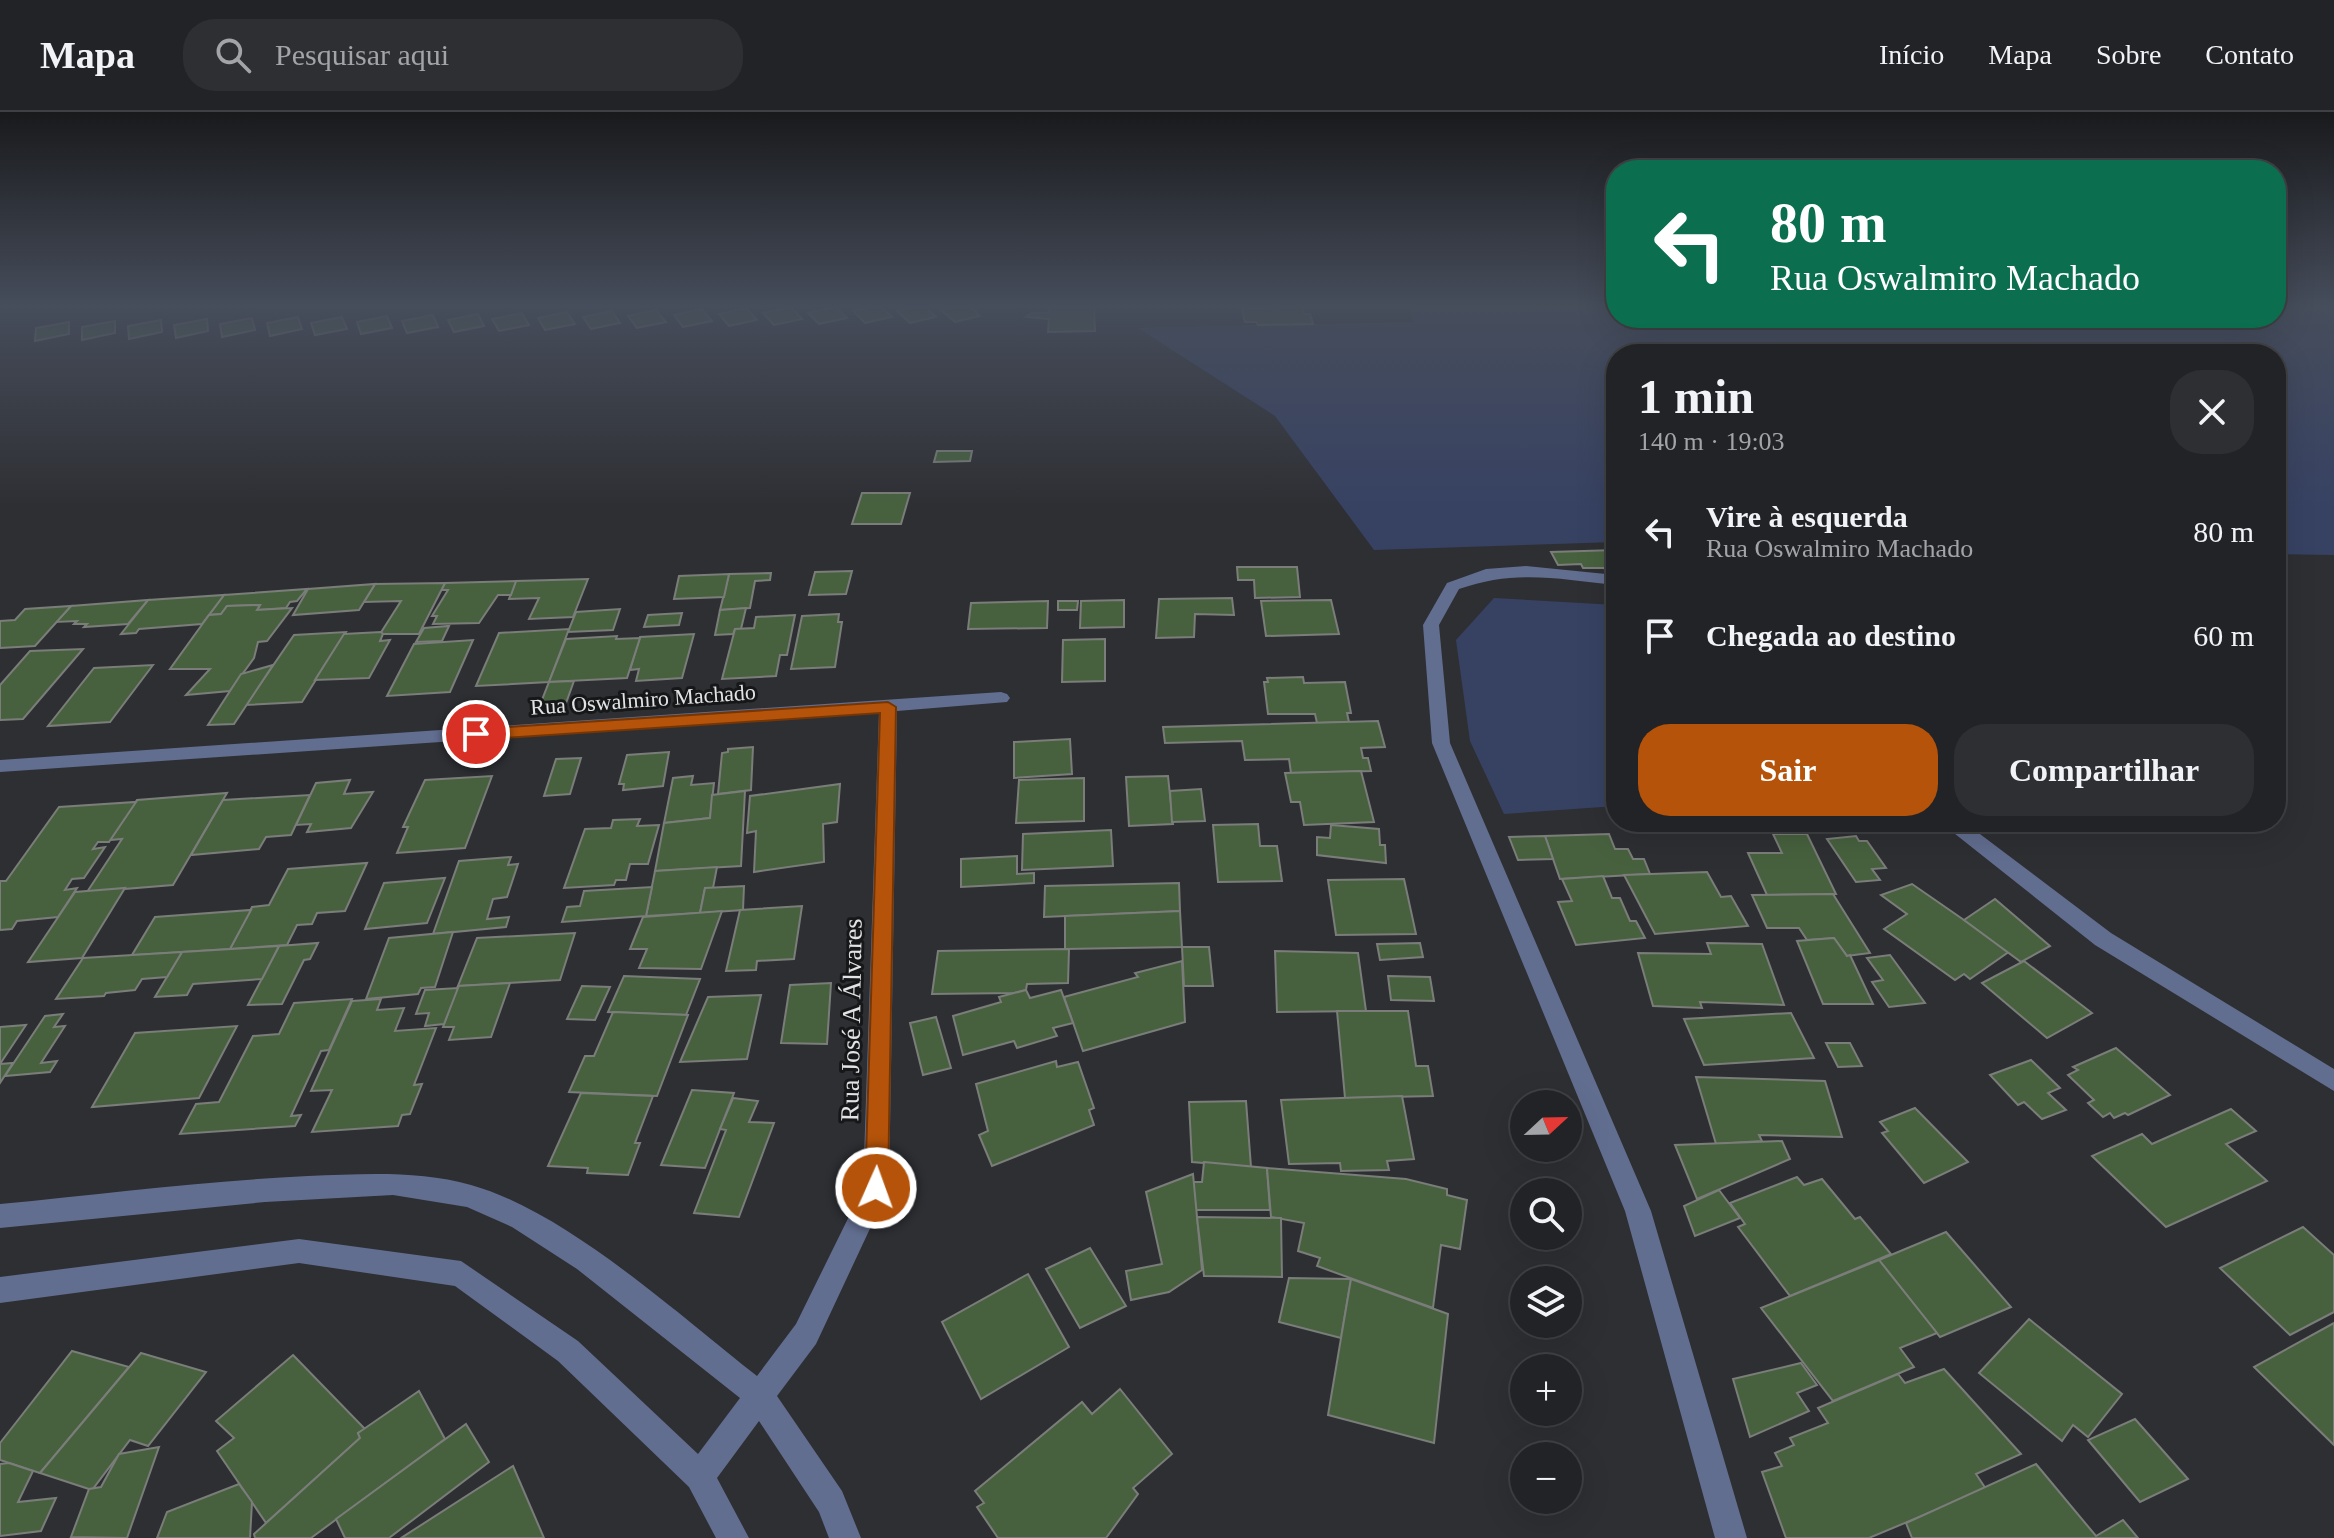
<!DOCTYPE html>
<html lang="pt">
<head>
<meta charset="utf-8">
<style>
	:root { --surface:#222326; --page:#2e2f32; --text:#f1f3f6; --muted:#a2a4a7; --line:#3f4043; --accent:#b45309 }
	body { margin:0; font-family:Georgia,serif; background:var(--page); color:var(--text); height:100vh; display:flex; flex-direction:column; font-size:30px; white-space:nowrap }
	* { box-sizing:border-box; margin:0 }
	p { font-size:26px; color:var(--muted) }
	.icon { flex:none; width:44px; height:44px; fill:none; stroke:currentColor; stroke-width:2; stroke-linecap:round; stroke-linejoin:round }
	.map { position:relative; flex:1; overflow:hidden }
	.sheet { position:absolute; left:1606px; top:232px; width:680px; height:488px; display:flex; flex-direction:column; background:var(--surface); border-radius:32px; box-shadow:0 8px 32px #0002,0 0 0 2px var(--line) }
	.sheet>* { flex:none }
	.top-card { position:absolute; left:1606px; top:48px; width:680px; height:168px; border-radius:32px; box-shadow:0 8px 32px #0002,0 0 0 2px var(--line); background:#0b6e4f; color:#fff; overflow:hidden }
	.needle { width:52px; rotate:68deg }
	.tools { position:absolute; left:1510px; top:978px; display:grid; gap:16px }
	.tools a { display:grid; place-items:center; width:72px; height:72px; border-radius:50%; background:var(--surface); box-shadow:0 8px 32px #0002,0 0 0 2px var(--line); font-size:40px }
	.pin { position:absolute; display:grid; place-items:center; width:68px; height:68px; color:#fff; margin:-34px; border:4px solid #fff; border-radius:50%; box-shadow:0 2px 8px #0007 }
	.me { position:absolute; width:88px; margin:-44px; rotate:2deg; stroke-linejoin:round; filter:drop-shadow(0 0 6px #0008) }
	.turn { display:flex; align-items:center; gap:28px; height:168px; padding:0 32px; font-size:36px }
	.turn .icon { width:104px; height:104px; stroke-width:2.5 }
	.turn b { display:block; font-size:56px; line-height:68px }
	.round { display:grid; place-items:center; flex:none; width:84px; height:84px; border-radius:32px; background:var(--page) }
	.head { display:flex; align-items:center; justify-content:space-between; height:136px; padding:0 32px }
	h1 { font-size:48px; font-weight:700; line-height:60px }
	.cta { display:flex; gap:16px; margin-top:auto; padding:16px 32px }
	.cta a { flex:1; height:92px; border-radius:32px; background:var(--accent); color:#fff; font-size:32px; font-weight:700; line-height:92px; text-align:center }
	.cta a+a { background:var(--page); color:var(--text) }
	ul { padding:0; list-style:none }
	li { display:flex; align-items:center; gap:24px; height:104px; padding:0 32px }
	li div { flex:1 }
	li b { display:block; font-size:30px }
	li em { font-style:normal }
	header { display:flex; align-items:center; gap:48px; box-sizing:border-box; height:112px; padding:0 40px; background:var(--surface); border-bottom:2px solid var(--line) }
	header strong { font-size:38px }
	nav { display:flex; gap:44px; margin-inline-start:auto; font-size:28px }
	.search { width:560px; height:72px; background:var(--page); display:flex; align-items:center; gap:20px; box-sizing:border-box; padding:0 28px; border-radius:32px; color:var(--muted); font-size:30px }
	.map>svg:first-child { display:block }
	.green { fill:#374263 }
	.building { fill:#47613e; stroke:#7a7d79; stroke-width:2 }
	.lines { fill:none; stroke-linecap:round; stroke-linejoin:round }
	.minor { fill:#626e90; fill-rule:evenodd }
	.route { fill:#b45309; stroke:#753606; stroke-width:2 }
	.labels { text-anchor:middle; stroke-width:6; stroke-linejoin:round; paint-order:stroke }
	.street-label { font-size:22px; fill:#e2e3e5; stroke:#161719 }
	.near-street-label { font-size:26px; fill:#e2e3e5; stroke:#161719 }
</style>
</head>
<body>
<header>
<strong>Mapa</strong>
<div class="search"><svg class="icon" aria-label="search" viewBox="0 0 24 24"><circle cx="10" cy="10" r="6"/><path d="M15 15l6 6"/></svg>Pesquisar aqui</div>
<nav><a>Início</a><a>Mapa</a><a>Sobre</a><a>Contato</a></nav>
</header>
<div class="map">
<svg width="2334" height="1426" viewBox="0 0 2334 1426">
	<rect width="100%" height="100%" fill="#2e2f33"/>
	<g class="green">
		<polygon points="1410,195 1616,195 1616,206 2276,206 2276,195 2334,195 2334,443 2276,442 2276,242 1616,242 1616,430 1374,438 1275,304 1138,216 1414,210"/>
		<polygon points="1494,486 1616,493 1616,694 1504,702 1470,629 1456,528"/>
	</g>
	<g class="building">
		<polygon points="791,195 802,207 774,213 763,201"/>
		<polygon points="835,195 847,206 819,212 808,201"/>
		<polygon points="871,195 881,195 892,205 865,211 853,199"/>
		<polygon points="912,195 926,195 936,205 910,211 897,199"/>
		<polygon points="952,195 971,195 980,204 955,210 941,198"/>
		<polygon points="1049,195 1094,195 1095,219 1048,220 1049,207 1026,205 1031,201 1049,201"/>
		<polygon points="1302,195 1304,202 1310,202 1313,212 1258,213 1256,210 1245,210 1242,196"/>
		<polygon points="746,196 757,208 729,214 719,202"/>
		<polygon points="702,197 712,209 683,215 674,203"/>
		<polygon points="656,198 666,210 637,216 628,204"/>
		<polygon points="612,199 620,211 591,217 583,205"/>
		<polygon points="567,200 575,212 545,218 538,206"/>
		<polygon points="522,201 529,213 499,219 492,207"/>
		<polygon points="478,202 484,214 454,220 448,208"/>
		<polygon points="433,203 438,215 407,221 402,209"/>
		<polygon points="387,204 392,216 361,222 357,210"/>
		<polygon points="298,205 302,217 270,224 267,211"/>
		<polygon points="342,205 347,217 315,223 311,211"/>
		<polygon points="252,206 255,218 222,225 220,212"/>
		<polygon points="207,207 208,219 176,226 174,213"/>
		<polygon points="161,208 162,220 129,227 128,214"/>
		<polygon points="115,209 115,221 82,228 82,215"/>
		<polygon points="69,210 69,222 35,229 36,216"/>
		<polygon points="937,339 972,339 970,349 934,350"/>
		<polygon points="862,381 910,381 901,412 852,412"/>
		<polygon points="1616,438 1616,459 1606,459 1604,456 1583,456 1581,452 1558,453 1551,440"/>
		<polygon points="1237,455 1297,455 1300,485 1255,486 1254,468 1238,468"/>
		<polygon points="852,459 846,482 809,483 815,460"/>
		<polygon points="771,461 770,468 755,469 750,496 720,498 729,462"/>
		<polygon points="729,462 724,485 674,487 679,464"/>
		<polygon points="588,467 573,505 529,507 539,486 509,487 516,469"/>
		<polygon points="516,469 511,483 498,483 479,511 433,512 437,504 432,504 448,478 441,478 445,471"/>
		<polygon points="445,471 419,522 380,522 401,489 364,490 375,472"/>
		<polygon points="375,472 359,498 293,503 308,477"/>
		<polygon points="307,477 297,489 290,490 286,496 257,498 260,493 227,494 221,502 209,503 224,483"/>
		<polygon points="224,483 202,512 139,517 136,521 121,522 148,488"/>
		<polygon points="1232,486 1234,503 1195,502 1194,525 1156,526 1159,487"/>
		<polygon points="148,488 128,512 84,515 87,512 74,512 77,509 56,510 71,494"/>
		<polygon points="1124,488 1124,515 1080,516 1081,489"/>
		<polygon points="1331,488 1339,522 1266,524 1261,489"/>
		<polygon points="1048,489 1047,516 968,517 971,491"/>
		<polygon points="1058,489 1078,489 1077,498 1058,498"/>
		<polygon points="260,493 257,498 292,496 267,529 258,530 254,546 230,579 186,583 210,557 170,557 209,503 221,502 227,494"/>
		<polygon points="71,494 35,534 0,536 0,509 15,508 25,497"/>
		<polygon points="746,496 741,517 735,517 733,522 715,523 720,498"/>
		<polygon points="620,497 613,518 568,520 576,500"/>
		<polygon points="682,501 679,513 644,515 648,503"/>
		<polygon points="839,502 838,510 842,510 835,555 791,557 802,504"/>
		<polygon points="795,503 787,543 780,543 776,564 722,567 735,517 754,516 756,505"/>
		<polygon points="449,514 442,529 416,530 424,516"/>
		<polygon points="569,517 549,570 476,574 499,521"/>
		<polygon points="346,520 302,590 246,593 294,523"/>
		<polygon points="381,520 383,522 380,529 390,528 369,566 315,568 344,522"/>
		<polygon points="694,522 682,566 636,569 639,557 630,558 640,525"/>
		<polygon points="617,524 616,527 640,526 627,566 549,570 566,527"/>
		<polygon points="1105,527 1105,569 1062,570 1063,528"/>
		<polygon points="473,528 450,580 387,584 414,532"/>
		<polygon points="83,537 23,607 0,608 0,573 30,539"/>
		<polygon points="153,553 110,610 48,614 94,556"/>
		<polygon points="273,553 234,612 208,613 241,562"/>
		<polygon points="1303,565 1304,571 1345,570 1351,601 1347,601 1349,610 1317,611 1315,602 1268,602 1264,570 1268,570 1267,566"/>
		<polygon points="574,569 566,591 540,593 549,570"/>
		<polygon points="1378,609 1385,635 1361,636 1363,646 1368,646 1371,659 1291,661 1289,647 1245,648 1242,629 1165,631 1163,615"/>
		<polygon points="1070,627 1072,662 1014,666 1014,630"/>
		<polygon points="753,635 751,678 718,682 722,641 728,640 728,637"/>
		<polygon points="669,640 663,674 623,678 624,672 619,672 627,643"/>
		<polygon points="581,646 570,682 544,684 556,647"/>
		<polygon points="1361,659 1374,710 1304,713 1300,690 1291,690 1285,661"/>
		<polygon points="492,664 465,736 397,741 408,715 403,715 425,668"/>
		<polygon points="693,664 691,673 714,671 710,706 664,711 673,666"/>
		<polygon points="1168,664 1173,712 1129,714 1126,665"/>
		<polygon points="1084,666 1084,709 1016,711 1019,668"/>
		<polygon points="350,668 344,682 373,680 351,716 307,720 311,712 296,713 316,671"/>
		<polygon points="840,672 837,710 823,712 824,750 754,760 756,719 747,721 750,684"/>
		<polygon points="1201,677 1205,709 1172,710 1170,679"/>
		<polygon points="745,679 741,754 655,759 664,711 710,706 712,683"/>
		<polygon points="227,681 173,773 87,780 122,727 110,728 137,688"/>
		<polygon points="310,683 291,723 266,725 259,737 191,743 223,688"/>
		<polygon points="136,690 109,730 98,730 93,737 105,735 84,766 72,767 65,778 77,776 58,805 17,809 12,817 0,818 0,769 6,769 59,695"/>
		<polygon points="640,707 637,714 659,713 648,752 630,752 626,768 616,768 614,773 564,776 585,717 611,716 613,708"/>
		<polygon points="1258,712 1260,734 1277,734 1282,769 1218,770 1213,713"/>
		<polygon points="1331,713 1379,717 1380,733 1385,733 1386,751 1317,743 1317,725 1330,726"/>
		<polygon points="1111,718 1113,754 1022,758 1023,722"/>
		<polygon points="1609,722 1615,737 1628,737 1633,747 1644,747 1650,762 1560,767 1545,724"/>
		<polygon points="1773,722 1807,722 1836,782 1767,783 1748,741 1782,741"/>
		<polygon points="1545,724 1553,747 1518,748 1509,725"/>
		<polygon points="1856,724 1859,729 1867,729 1886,756 1872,757 1880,768 1856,770 1827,727"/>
		<polygon points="1017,744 1017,762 1034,761 1034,771 961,775 961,747"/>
		<polygon points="511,745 508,753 518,752 507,785 493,787 487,807 509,805 506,815 433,822 459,749"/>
		<polygon points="367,751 345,799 317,801 312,812 297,813 287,833 230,837 252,795 269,793 288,757"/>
		<polygon points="717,755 713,776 705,776 700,801 646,804 655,759"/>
		<polygon points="1707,760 1721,785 1731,784 1748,814 1655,822 1624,763"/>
		<polygon points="1603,764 1612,786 1620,786 1630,809 1636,809 1645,826 1576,833 1558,790 1572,789 1562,767"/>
		<polygon points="445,766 427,811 365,817 384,771"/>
		<polygon points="1404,767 1416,822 1336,823 1328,768"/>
		<polygon points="1179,771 1180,799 1044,805 1045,774"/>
		<polygon points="1912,772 1964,808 2010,839 1970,867 1964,862 1955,868 1884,817 1907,802 1881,783"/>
		<polygon points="744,774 743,798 700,801 705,776"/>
		<polygon points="652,775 646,804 562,810 567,795 580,794 584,779"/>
		<polygon points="125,776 82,846 28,850 75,780"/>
		<polygon points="1833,782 1870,841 1847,844 1834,826 1807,828 1799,816 1767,816 1752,783"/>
		<polygon points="1995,787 2050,834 2021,850 1964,808"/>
		<polygon points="802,794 794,847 757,849 756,858 726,859 740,798"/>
		<polygon points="251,798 230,837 132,843 155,805"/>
		<polygon points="722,799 701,857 639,856 647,837 630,837 643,805"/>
		<polygon points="1180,799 1182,835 1065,837 1065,804"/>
		<polygon points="453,820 435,875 421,876 418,882 366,887 389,826"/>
		<polygon points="575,821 560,868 458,874 477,826"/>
		<polygon points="1834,826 1847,844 1850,843 1873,892 1823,892 1797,829"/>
		<polygon points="318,831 310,847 304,848 282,892 248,893 279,834"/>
		<polygon points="1420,831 1423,845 1380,848 1377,832"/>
		<polygon points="1707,831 1762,832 1784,893 1700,890 1702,896 1653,894 1638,841 1711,842"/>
		<polygon points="279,834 262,867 193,872 187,883 155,885 182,840"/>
		<polygon points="1182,835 1209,835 1213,874 1184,874"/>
		<polygon points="1069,837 1068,871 1027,872 1026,878 1014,881 932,882 938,839"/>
		<polygon points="1275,839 1358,841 1366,899 1277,900"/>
		<polygon points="182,840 167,865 142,867 135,878 106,881 104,884 56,887 83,846"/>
		<polygon points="1890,843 1925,891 1889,895 1872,870 1883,868 1867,846"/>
		<polygon points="1182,849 1185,910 1083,939 1064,885 1138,865 1135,861"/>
		<polygon points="2024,849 2092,901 2047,926 1982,871"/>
		<polygon points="624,864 700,867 686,903 608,900"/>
		<polygon points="1388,864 1430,865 1434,889 1391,888"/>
		<polygon points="510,871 491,925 449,928 454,915 443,915 458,874"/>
		<polygon points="831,871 827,932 781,931 790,873"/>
		<polygon points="582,874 610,875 595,908 567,907"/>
		<polygon points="458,876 444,912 425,914 429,901 416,902 425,878"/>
		<polygon points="1026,878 1030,886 1061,878 1073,911 1053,916 1057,924 1017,936 1014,929 963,943 953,904 1001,890 999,885"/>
		<polygon points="761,883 747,947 680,950 708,885"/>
		<polygon points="352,887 329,938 321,939 291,1004 301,1003 295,1014 180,1022 196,992 219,990 253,924 279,922 294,891"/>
		<polygon points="381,887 377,898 404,896 395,919 436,916 414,973 422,972 410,1002 402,1003 398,1014 312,1020 332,978 311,979 352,889"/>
		<polygon points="1337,899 1408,899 1416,954 1428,954 1433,984 1345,986"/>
		<polygon points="613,900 688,903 657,984 569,980 585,944 594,944"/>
		<polygon points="1791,901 1814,946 1704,953 1684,907"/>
		<polygon points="63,902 54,915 65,914 41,951 57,949 50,960 5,964 45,904"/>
		<polygon points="936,905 951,956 923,963 910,911"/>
		<polygon points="26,913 0,952 13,951 0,971 0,915"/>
		<polygon points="237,914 199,986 92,995 135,921"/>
		<polygon points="1826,931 1850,931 1862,954 1838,955"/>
		<polygon points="2116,936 2170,983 2128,1003 2125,1001 2114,1006 2110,1001 2103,1005 2088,991 2094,988 2068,963 2078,958 2073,955"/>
		<polygon points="2031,948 2060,976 2048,981 2066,998 2042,1007 2024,990 2018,993 1990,963"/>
		<polygon points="1056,949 1057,955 1078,950 1094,996 1089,998 1094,1013 992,1054 979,1023 988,1019 976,972"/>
		<polygon points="1696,965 1825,969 1842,1025 1759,1023 1762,1029 1716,1032"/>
		<polygon points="692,978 734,981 705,1056 661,1053"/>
		<polygon points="581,981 653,984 635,1031 640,1031 628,1063 587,1061 588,1056 548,1054"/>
		<polygon points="1402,984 1414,1047 1387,1049 1389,1058 1341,1059 1340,1051 1289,1052 1281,988"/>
		<polygon points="733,986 758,989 749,1010 774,1011 739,1105 694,1101 726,1018 720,1017"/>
		<polygon points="1246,989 1251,1055 1192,1050 1189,990"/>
		<polygon points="1915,996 1968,1050 1924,1071 1882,1021 1888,1019 1880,1010"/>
		<polygon points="2231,997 2256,1019 2226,1032 2267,1069 2166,1115 2092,1044 2142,1022 2152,1032"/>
		<polygon points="1782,1029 1790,1047 1697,1087 1675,1033"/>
		<polygon points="1204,1050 1267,1056 1270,1098 1196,1098 1193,1070 1202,1070"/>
		<polygon points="1267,1056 1406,1067 1447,1077 1447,1083 1467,1088 1460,1137 1441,1133 1433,1196 1317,1154 1320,1146 1298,1139 1304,1111 1271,1105"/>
		<polygon points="1193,1062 1202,1158 1169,1180 1131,1188 1126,1159 1162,1152 1146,1080"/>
		<polygon points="1797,1065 1804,1073 1822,1067 1855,1107 1860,1105 1891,1142 1790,1184 1738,1115 1745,1112 1730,1091"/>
		<polygon points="1719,1078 1740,1106 1695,1124 1684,1094"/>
		<polygon points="1197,1105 1281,1106 1282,1165 1204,1164"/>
		<polygon points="2303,1115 2334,1143 2334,1200 2290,1223 2220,1156"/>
		<polygon points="1946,1120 2011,1195 1940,1225 1879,1148"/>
		<polygon points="1090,1136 1126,1194 1080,1216 1046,1157"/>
		<polygon points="1879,1148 1937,1221 1900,1236 1914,1255 1833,1289 1761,1196"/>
		<polygon points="1028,1162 1069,1235 981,1287 942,1210"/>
		<polygon points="1289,1166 1351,1167 1341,1226 1279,1210"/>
		<polygon points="1351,1167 1448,1202 1434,1331 1328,1303"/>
		<polygon points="2029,1207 2122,1282 2088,1325 2073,1313 2062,1329 1979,1261"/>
		<polygon points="2334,1211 2334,1333 2254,1255"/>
		<polygon points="72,1239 129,1255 40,1361 0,1348 0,1331"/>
		<polygon points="141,1241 206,1260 148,1334 130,1328 92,1378 40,1361"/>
		<polygon points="293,1243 365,1317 358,1321 360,1326 266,1411 217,1339 234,1326 216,1309"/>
		<polygon points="1801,1251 1817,1273 1797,1281 1809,1299 1750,1325 1733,1267"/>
		<polygon points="1944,1257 2021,1342 1976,1362 1986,1377 1869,1426 1786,1426 1762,1360 1782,1354 1775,1341 1794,1333 1790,1326 1828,1311 1818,1296 1898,1262 1905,1271"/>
		<polygon points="1120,1277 1172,1342 1133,1376 1138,1382 1106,1426 998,1426 977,1395 984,1391 975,1379 1082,1290 1092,1302"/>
		<polygon points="419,1279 445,1327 311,1426 255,1426 254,1422 360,1326 358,1321"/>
		<polygon points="2135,1307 2188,1367 2140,1390 2088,1328"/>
		<polygon points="466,1312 489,1350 389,1426 345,1426 336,1407"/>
		<polygon points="159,1335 127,1426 71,1425 89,1377 101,1375 119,1342"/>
		<polygon points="9,1351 33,1359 18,1390 56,1386 41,1419 0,1424 0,1352"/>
		<polygon points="2036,1352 2096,1424 2123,1408 2138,1426 1912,1426 1906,1411"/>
		<polygon points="513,1354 544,1426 401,1426"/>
		<polygon points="239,1372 252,1390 250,1426 157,1426 167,1400"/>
	</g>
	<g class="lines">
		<g class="minor">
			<path d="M1526,454L1616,463V473C1559,467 1515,457 1459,477L1439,513L1450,631L1651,1099L1747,1426H1715L1625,1099L1432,631L1423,513L1447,471L1486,457Z"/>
			<path d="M1001,580L1007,582L1010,586L1007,590L897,599L889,1076L816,1232L777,1284L842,1379L861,1426H829L819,1400L759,1309L717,1366L749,1426H716L689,1375L558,1249L455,1174L299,1151L0,1191V1165L299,1127L461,1149L578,1229L698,1342L740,1286L577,1157L512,1115L467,1095L393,1083L265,1090L0,1116V1092C103,1082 205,1069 308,1064C362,1062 418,1058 471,1073C565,1099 679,1203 757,1264L796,1212L863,1076L879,600L0,660V648Z"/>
			<polygon points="1940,710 1964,710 2111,821 2334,957 2334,979 2095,833"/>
		</g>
	</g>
	<linearGradient id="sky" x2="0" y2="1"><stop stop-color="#191a1c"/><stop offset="0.49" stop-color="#464d5b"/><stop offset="1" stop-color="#464d5b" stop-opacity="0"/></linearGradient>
	<rect width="2334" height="395" fill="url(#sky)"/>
	<polygon class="route" points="888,590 896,595 888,1076 885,1083 876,1086 868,1083 865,1076 880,601 476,628 467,622 476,617"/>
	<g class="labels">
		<g class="street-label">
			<text transform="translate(643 587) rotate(-4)" y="8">Rua Oswalmiro Machado</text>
		</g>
		<g class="near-street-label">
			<text transform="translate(851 908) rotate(-89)" y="9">Rua José A Álvares</text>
		</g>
	</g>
</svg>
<div class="tools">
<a><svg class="needle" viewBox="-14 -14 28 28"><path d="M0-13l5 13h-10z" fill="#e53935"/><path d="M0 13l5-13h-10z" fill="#a2a4a7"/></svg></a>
<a><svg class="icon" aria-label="search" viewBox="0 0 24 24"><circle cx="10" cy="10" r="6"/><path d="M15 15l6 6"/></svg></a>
<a><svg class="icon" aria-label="layers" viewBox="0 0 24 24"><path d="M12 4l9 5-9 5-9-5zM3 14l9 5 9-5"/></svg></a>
<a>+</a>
<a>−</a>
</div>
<div class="pin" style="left:476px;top:622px;background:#d93025"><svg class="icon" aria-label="arrive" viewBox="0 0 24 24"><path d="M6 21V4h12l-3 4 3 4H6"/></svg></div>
<svg class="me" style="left:876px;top:1076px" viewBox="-20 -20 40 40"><circle r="17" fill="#b45309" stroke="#fff" stroke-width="3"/><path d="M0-11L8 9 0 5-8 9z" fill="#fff"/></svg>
<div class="top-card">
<div class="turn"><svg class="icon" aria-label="left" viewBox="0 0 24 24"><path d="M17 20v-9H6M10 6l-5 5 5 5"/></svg><div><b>80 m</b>Rua Oswalmiro Machado</div></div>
</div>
<section class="sheet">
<div class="head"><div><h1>1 min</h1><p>140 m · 19:03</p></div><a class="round"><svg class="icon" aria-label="close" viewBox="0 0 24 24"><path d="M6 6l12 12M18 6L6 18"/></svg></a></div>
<ul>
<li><svg class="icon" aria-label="left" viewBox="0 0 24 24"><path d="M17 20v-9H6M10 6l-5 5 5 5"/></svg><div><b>Vire à esquerda</b><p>Rua Oswalmiro Machado</p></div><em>80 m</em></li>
<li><svg class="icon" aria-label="arrive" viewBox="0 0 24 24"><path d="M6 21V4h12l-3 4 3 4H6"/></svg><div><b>Chegada ao destino</b></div><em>60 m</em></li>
</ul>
<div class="cta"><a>Sair</a><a>Compartilhar</a></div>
</section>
</div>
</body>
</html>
